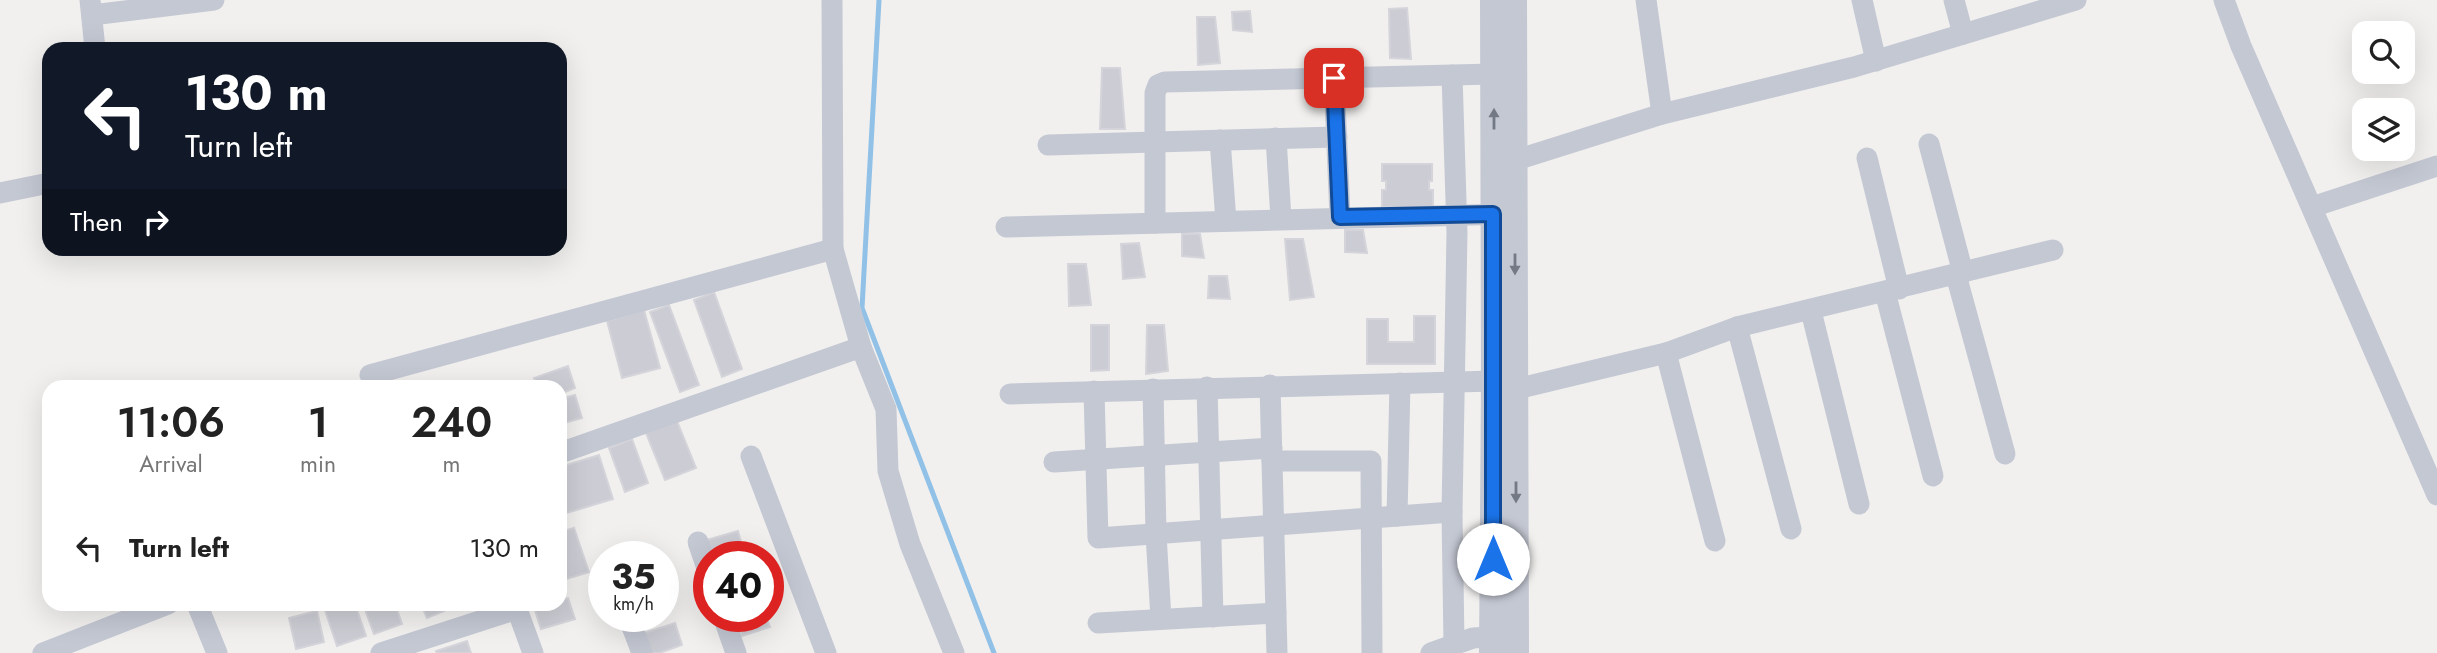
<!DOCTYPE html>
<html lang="en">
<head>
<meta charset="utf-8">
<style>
	:root { --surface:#fff; --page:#f2f2f2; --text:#222; --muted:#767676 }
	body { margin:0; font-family:Jost,sans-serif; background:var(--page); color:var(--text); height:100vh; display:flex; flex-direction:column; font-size:26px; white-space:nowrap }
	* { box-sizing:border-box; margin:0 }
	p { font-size:23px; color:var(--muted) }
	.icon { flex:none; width:38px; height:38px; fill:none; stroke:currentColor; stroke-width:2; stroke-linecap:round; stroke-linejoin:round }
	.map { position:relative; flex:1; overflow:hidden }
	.panel { position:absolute; left:42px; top:380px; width:525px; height:231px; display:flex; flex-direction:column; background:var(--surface); border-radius:21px; box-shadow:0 7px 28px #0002 }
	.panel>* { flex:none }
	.guide { position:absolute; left:42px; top:42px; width:525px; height:214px; border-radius:21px; box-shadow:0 7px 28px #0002; background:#111827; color:#fff; overflow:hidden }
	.fabs { position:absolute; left:2352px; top:21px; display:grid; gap:14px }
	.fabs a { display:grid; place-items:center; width:63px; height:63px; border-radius:14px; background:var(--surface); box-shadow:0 7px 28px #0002; font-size:35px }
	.speed { position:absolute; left:588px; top:541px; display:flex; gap:14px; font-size:35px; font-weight:700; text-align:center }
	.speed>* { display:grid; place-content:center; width:91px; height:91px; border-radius:50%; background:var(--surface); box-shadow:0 7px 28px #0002; line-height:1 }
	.speed small { font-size:18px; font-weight:400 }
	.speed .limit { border:10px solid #d22; background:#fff; color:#111 }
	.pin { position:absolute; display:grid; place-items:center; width:60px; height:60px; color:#fff; margin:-30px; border-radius:14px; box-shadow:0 4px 10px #0006 }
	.me { position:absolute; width:77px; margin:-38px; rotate:0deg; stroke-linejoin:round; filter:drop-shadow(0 0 5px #0008) }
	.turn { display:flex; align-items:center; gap:24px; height:147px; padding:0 28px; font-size:32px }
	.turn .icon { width:91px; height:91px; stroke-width:2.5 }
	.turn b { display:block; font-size:49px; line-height:60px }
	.then { display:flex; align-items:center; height:66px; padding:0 28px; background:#0003; gap:14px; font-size:26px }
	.eta { display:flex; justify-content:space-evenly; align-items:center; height:119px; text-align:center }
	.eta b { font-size:42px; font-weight:600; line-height:49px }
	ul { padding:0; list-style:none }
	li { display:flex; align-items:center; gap:21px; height:98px; padding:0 28px }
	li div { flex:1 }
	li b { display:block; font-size:26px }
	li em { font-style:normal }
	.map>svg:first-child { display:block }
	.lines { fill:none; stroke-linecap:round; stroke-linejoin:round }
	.stream { stroke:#91c1e6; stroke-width:5 }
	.building { fill:#cccdd4; stroke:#d4d4da; stroke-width:2 }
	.minor { stroke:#c4c8d3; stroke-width:21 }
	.tertiary { stroke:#c4c8d3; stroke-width:26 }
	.oneway { fill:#737985 }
	.route-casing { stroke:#114b97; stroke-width:18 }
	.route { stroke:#1a73e8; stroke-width:12 }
</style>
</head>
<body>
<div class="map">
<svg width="2437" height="653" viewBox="0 0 2437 653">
	<rect width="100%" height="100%" fill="#f1f0ef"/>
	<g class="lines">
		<polyline class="stream" points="879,0 862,308 994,653"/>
	</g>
	<g class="building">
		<polygon points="1407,8 1411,59 1390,58 1389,9"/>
		<polygon points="1250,11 1252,32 1233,30 1232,12"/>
		<polygon points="1197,17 1215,17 1220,63 1198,65"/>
		<polygon points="1102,68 1120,68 1125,129 1100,129"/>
		<polygon points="1382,164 1432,164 1432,181 1429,181 1429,190 1433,190 1433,207 1382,207 1382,190 1386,190 1386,181 1382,181"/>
		<polygon points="1345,230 1363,230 1367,253 1345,252"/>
		<polygon points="1182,234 1200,234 1204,258 1182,256"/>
		<polygon points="1285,239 1303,239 1314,297 1290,300"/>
		<polygon points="1139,243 1145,277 1123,279 1121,244"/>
		<polygon points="1068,264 1086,264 1091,305 1069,306"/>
		<polygon points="1209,276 1227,276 1230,299 1208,298"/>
		<polygon points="714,292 742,369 722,377 694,300"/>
		<polygon points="669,305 699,385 680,392 650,312"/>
		<polygon points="644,310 660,368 622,378 607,321"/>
		<polygon points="1414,316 1435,316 1435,364 1367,364 1367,319 1388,319 1388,342 1414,342"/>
		<polygon points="1091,325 1109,325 1109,370 1091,371"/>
		<polygon points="1147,325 1164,325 1168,371 1146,374"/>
		<polygon points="568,366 575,388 560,394 560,387 537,387 534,378"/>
		<polygon points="575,395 582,418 560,424 560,399"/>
		<polygon points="677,421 696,468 665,480 646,433"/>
		<polygon points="632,439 648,483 625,492 609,448"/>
		<polygon points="599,455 613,499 560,515 560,467"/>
		<polygon points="574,528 589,572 560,581 560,532"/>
		<polygon points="738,531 745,556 712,556 707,540"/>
		<polygon points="568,598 575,619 541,629 533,604 560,604 560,601"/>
		<polygon points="334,604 355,604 366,636 337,646 324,607"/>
		<polygon points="363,604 395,604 402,624 374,634"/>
		<polygon points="421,604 441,604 444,611 427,618"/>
		<polygon points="317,611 324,642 296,649 289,618"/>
		<polygon points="736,616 766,616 770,627 742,636"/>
		<polygon points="675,623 682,645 659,653 651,653 645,633"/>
		<polygon points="467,641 471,653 437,653 436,651"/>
	</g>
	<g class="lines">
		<g class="minor">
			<polyline points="90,0 95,49"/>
			<polyline points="832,0 833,249"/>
			<polyline points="1646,0 1662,114"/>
			<polyline points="1862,0 1876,61"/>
			<polyline points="1954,0 1963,34"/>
			<polyline points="2224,0 2241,46 2437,495"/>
			<polyline points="92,15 214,0"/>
			<polyline points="1452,75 1457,233 1452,512 1454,644"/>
			<polyline points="1334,78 1340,217"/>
			<polyline points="1276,138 1281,219"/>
			<polyline points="1220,140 1226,221"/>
			<polyline points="1929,144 1963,273"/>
			<polyline points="1048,145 1337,137"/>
			<polyline points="1867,158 1899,289"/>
			<polyline points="1502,160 1516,160 1662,114 1854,67 2076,0"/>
			<polyline points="0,193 49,183"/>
			<polyline points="2312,207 2437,166"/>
			<polyline points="1155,223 1155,93 1158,85 1165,82 1493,74"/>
			<polyline points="1006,227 1510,214"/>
			<polyline points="1956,275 2005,454"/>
			<polyline points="1885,292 1933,476"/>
			<polyline points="1811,311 1859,504"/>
			<polyline points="1737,327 1791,529"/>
			<polyline points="1666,353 1715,541"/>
			<polyline points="370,375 833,249 861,347 886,409 888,471 910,544 954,653"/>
			<polyline points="1270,385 1277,653"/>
			<polyline points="1207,387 1213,617"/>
			<polyline points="1153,389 1156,534 1161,619"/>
			<polyline points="1516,389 1666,353 1737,327 2053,250"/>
			<polyline points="1094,391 1098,538 1452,512"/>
			<polyline points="1010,394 1494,381"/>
			<polyline points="560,453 861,347"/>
			<polyline points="751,456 826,653"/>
			<polyline points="1272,461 1371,461 1372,653"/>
			<polyline points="1054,462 1272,448"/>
			<polyline points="1397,516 1400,383"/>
			<polyline points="698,542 709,574"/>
			<polyline points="197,604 217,653"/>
			<polyline points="628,616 642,653"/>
			<polyline points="723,616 736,653"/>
			<polyline points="1098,623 1276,613"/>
			<polyline points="43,653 168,604"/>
			<polyline points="381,653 517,609 533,653"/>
			<polyline points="1431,653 1473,638 1507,636"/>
		</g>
		<g class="tertiary">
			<polyline points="1514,0 1516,653"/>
			<polyline points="1492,653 1494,381 1493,0"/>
		</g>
	</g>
	<defs><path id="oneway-solid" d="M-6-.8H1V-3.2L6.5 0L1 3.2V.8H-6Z" transform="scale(1.75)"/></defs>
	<g class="oneway">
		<use href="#oneway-solid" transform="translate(1494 119) rotate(-90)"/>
		<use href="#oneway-solid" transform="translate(1515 264) rotate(90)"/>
		<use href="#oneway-solid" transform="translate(1516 492) rotate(90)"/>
	</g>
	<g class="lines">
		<defs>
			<polyline id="route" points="1334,78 1340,217 1493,214 1493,559"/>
		</defs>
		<use href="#route" class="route-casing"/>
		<use href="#route" class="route"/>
	</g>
</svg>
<div class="fabs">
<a><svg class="icon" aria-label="search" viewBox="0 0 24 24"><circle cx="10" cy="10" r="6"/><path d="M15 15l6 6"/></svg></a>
<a><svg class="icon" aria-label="layers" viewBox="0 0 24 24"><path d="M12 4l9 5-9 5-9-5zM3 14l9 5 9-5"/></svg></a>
</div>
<div class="speed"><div>35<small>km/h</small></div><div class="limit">40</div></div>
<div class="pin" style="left:1334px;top:78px;background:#d93025"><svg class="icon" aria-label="arrive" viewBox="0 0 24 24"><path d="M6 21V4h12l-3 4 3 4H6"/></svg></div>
<svg class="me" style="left:1493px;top:559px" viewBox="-20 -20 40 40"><circle r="19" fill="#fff"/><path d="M0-13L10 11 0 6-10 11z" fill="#1a73e8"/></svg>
<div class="guide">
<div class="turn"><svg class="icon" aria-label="left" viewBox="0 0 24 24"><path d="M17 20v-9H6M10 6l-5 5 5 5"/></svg><div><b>130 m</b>Turn left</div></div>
<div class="then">Then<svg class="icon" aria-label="right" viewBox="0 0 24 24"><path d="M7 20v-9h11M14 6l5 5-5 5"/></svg></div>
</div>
<section class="panel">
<div class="eta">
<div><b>11:06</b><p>Arrival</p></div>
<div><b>1</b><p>min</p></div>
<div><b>240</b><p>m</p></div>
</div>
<ul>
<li><svg class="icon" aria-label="left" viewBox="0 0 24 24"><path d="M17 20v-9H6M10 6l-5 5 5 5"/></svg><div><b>Turn left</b></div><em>130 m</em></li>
</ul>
</section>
</div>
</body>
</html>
